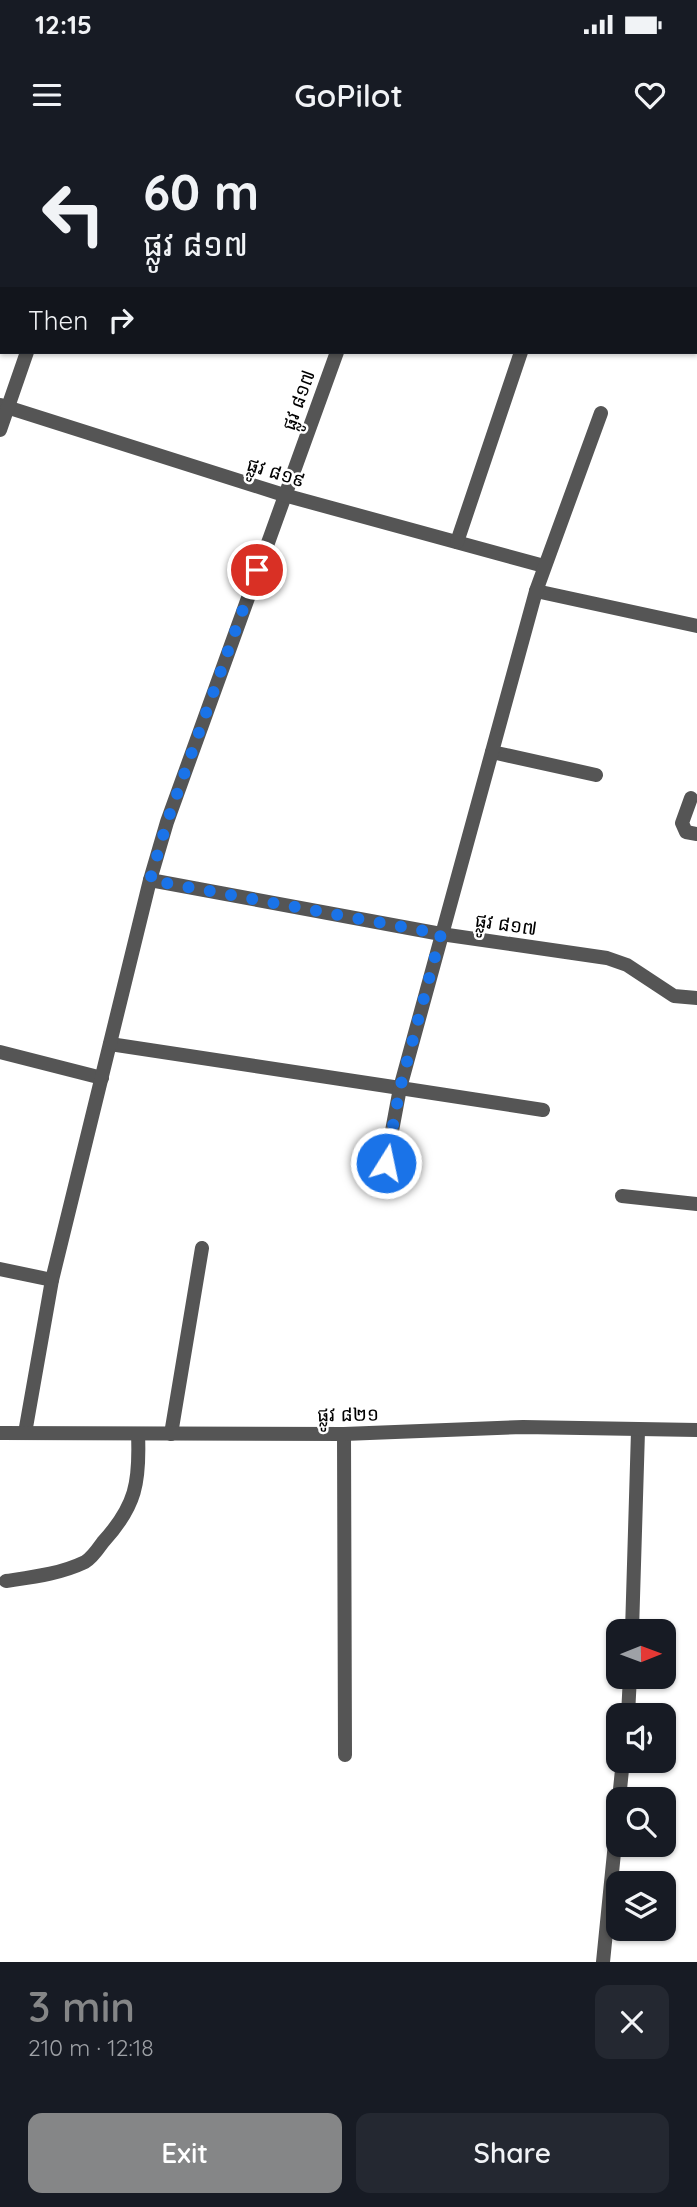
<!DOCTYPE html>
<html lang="en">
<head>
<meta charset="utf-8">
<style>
	:root { --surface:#171b24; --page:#242831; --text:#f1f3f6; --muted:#9ea1a6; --accent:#858687 }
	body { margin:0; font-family:Quicksand,"Noto Sans Khmer",sans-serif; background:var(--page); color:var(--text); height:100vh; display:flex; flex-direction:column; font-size:26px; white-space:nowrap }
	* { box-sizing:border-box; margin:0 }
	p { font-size:23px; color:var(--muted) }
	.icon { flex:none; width:38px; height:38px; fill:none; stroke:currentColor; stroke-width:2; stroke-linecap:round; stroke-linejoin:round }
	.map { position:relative; height:1822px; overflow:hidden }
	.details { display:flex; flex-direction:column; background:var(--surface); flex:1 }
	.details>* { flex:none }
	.top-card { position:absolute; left:0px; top:0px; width:698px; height:214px; box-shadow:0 2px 5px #0004; background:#171b24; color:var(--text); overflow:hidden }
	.needle { width:46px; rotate:89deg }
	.buttons { position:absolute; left:606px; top:1479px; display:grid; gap:14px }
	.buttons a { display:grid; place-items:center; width:70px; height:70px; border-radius:14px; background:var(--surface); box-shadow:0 2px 5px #0004; font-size:35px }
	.pin { position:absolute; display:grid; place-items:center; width:60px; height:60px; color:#fff; margin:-30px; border:4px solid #fff; border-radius:50%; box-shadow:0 2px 7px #0007 }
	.me { position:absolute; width:77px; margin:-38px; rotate:10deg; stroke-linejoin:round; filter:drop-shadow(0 0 5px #0008) }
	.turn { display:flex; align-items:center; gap:24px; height:147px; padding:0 28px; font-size:32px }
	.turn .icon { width:91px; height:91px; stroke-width:2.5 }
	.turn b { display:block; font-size:49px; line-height:60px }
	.then { display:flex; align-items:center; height:66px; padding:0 28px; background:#0003; gap:14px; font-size:26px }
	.round { display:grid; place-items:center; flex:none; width:74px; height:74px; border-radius:14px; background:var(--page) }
	.headline { display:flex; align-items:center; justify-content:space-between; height:119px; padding:0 28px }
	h1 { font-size:42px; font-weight:600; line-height:52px; color:var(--accent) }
	.primary-button { display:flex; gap:14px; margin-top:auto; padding:14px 28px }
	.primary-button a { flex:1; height:80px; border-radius:14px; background:var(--accent); color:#fff; font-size:28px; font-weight:600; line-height:80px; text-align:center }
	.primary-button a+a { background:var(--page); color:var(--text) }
	.status { display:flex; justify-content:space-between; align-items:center; height:49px; padding:0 35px; background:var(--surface); direction:ltr }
	.status svg { height:19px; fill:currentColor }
	header { display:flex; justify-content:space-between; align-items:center; height:91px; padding:0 28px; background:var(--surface); font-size:32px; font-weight:600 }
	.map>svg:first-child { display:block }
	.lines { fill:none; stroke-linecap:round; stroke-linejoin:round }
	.service { stroke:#555; stroke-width:14 }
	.minor { stroke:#555; stroke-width:14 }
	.tertiary { stroke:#555; stroke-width:14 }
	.route { stroke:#1a73e8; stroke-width:12; stroke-dasharray:0 21.6 }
	.labels { text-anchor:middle; stroke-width:5; stroke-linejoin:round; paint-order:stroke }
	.street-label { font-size:19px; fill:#000; stroke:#fff }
</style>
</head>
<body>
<div class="status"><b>12:15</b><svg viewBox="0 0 49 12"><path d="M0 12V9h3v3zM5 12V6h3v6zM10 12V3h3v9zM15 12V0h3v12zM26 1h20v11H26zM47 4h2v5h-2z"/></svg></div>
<header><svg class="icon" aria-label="menu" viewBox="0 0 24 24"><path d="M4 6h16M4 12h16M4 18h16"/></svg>GoPilot<svg class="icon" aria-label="heart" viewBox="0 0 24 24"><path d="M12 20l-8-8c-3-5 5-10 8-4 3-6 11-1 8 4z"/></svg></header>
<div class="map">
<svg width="697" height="1822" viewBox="0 0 697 1822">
	<rect width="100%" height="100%" fill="#fff"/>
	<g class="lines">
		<g class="service">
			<polyline points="110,904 400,948"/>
			<path d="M6,1441C33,1437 60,1434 85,1422C92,1418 98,1409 103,1402C136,1366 140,1342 138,1294"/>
		</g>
		<g class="minor">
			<polyline points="640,0 646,2"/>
			<polyline points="230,2 231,0"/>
			<polyline points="413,2 414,0"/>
			<polyline points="696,16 697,16"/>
			<polyline points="337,212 167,682 150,740 441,794 607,818 627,825 674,856 697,858"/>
			<polyline points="0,265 284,355 544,426"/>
			<polyline points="0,290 27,212"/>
			<polyline points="457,402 521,212"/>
			<polyline points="536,451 697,486"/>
			<polyline points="492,612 596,635"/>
			<polyline points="691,658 682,683 686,692 697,694"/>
			<polyline points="0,912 102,938"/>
			<polyline points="400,948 543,970"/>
			<polyline points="386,1023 400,948 536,451 601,273"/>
			<polyline points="622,1056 697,1064"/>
			<polyline points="0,1129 52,1140"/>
			<polyline points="25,1293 52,1140 150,740"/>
			<polyline points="171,1294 202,1108"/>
			<polyline points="344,1294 345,1615"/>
			<polyline points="632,1491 638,1291"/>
			<polyline points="628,1575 630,1536"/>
			<polyline points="619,1659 623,1620"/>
			<polyline points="603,1822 618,1673"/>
		</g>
		<polyline class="tertiary" points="0,1293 344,1294 523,1287 697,1290"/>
	</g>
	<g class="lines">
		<polyline class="route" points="257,430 167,682 150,740 441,794 400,948 386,1023"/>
	</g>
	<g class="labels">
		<g class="street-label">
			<text transform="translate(298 260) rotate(-70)" y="7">ផ្លូវ ៨១៧</text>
			<text transform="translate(276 332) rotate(17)" y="7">ផ្លូវ ៨១៩</text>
			<text transform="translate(506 784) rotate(8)" y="7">ផ្លូវ ៨១៧</text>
			<text transform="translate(348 1274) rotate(-1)" y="7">ផ្លូវ ៨២១</text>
		</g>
	</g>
</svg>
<div class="buttons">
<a><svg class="needle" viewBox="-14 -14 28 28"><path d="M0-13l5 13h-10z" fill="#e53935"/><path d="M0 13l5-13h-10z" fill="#9ea1a6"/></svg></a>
<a><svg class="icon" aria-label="sound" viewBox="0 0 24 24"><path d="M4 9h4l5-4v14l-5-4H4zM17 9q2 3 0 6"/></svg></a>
<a><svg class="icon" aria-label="search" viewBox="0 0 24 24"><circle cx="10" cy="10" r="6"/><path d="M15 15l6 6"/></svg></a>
<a><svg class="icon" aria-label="layers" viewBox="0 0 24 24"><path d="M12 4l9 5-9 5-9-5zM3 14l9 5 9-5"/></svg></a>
</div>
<div class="pin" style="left:257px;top:430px;background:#d93025"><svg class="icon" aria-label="arrive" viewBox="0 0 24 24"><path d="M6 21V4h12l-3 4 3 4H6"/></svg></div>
<svg class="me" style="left:386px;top:1023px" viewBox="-20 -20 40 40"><circle r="17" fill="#1a73e8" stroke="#fff" stroke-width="3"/><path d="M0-11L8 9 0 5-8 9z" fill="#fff"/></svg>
<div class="top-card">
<div class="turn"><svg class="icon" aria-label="left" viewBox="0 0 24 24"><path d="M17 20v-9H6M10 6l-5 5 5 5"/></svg><div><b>60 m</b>ផ្លូវ ៨១៧</div></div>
<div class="then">Then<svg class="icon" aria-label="right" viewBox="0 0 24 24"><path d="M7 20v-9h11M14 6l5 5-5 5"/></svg></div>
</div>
</div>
<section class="details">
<div class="headline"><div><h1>3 min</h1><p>210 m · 12:18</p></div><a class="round"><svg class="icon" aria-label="close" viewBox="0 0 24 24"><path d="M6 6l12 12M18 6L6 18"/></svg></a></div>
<div class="primary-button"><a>Exit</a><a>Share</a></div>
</section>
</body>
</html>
